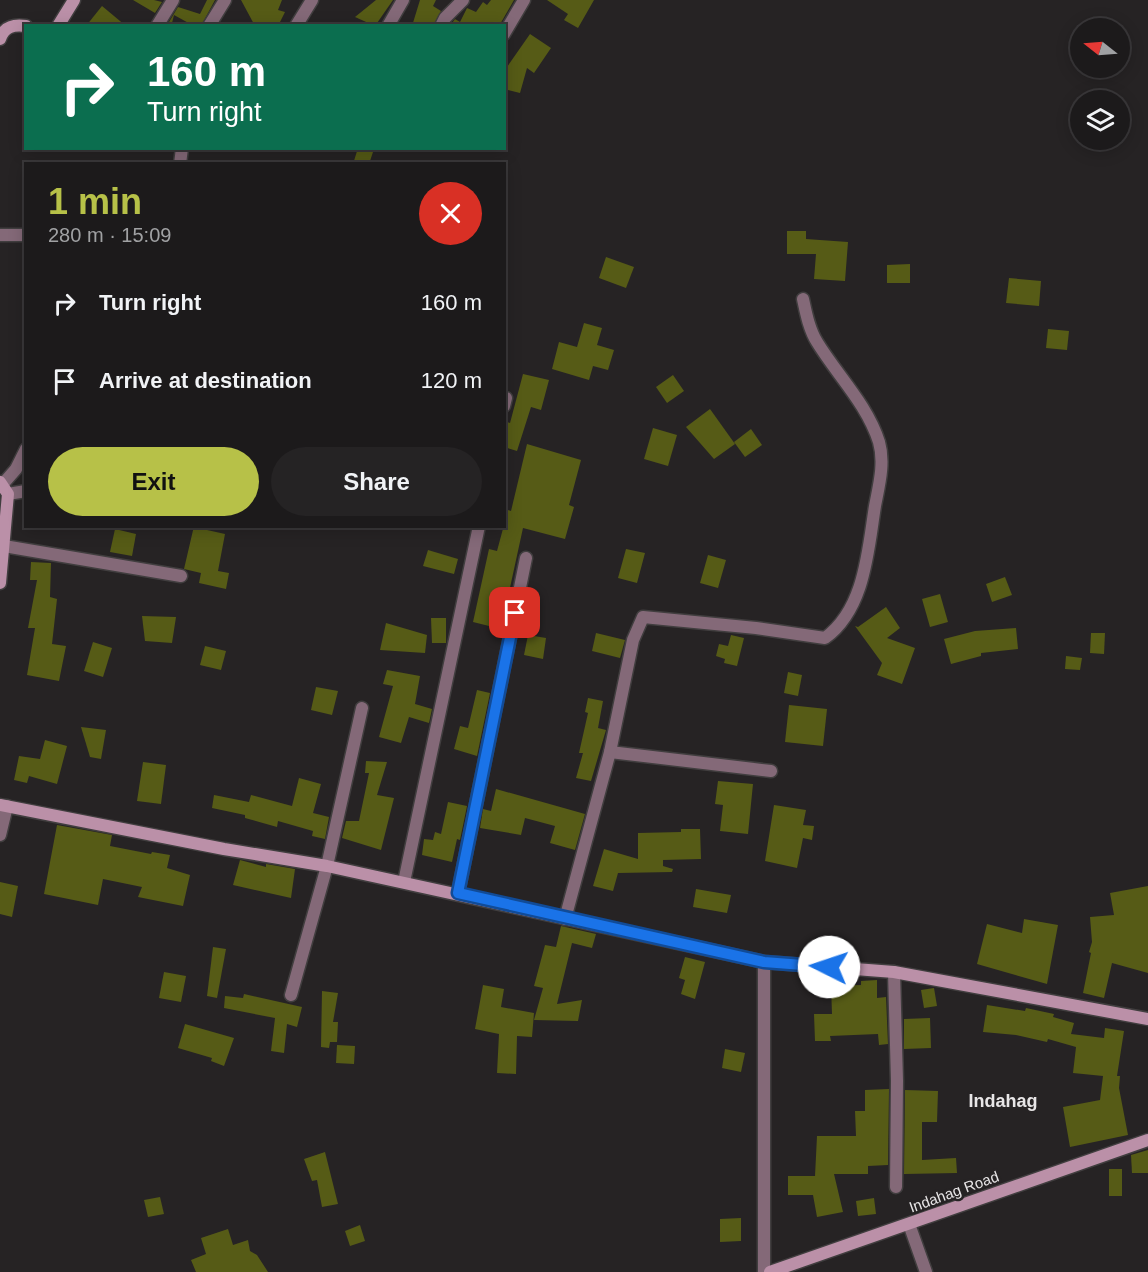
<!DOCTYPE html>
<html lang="en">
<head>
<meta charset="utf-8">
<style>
	:root { --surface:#1c1a1b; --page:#252324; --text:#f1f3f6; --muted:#a0a1a3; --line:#3a383a; --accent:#b7c148 }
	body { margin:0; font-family:Helvetica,sans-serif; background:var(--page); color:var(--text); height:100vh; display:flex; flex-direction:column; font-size:22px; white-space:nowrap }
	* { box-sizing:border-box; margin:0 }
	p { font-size:20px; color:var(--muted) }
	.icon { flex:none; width:33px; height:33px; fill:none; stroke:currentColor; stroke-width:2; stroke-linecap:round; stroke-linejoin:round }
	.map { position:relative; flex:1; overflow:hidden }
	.sheet { position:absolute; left:24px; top:162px; width:482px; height:366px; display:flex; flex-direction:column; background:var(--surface); border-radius:0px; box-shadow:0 3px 15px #0003,0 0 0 2px var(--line) }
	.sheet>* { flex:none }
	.hud { position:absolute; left:24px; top:24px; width:482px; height:126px; border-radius:0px; box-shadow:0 3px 15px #0003,0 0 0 2px var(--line); background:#0b6e4f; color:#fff; overflow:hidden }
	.needle { width:39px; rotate:287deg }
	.buttons { position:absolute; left:1070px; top:18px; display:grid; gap:12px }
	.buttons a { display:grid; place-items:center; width:60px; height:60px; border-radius:50%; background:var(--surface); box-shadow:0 3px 15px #0003,0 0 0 2px var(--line); font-size:30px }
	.pin { position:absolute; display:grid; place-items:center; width:51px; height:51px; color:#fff; margin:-26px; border-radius:12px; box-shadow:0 3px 9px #0006 }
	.me { position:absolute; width:66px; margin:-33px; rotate:274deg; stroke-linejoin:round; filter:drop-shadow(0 0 4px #0008) }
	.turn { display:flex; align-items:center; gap:21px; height:126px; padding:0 24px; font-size:27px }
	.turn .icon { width:78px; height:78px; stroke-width:2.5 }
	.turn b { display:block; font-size:42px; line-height:51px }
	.round { display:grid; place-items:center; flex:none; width:63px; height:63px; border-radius:32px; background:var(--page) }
	.overview { display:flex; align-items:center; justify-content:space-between; height:102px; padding:0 24px }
	h1 { font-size:36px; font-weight:600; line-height:45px; color:var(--accent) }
	.button { display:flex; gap:12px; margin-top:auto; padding:12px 24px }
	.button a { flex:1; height:69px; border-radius:36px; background:var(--accent); color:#111; font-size:24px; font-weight:600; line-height:69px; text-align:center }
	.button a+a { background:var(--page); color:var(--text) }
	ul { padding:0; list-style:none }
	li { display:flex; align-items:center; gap:18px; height:78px; padding:0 24px }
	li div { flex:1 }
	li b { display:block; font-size:22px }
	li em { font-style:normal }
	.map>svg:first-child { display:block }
	.building { fill:#565b16 }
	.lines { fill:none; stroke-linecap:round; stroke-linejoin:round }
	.street-casing { stroke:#413e3f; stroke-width:15 }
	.secondary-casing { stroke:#413e3f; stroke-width:15 }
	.street { stroke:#846978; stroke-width:12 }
	.secondary { stroke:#bb90a8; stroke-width:12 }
	.route-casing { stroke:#114b97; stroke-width:15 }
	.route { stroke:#1a73e8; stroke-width:10 }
	.labels { text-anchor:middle; stroke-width:5; stroke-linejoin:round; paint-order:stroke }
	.street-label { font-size:15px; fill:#e8e6e7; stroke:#262324 }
	.quarter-label { font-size:18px; font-weight:bold; fill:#e8e6e7; stroke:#262324 }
</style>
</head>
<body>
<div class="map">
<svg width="1148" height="1272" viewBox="0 0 1148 1272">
	<rect width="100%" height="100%" fill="#262324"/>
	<g class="building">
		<polygon points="133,0 154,0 162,2 155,13"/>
		<polygon points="207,0 215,0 201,26 194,26 174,15 172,23 169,22 178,7 200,14"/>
		<polygon points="241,0 282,0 278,10 285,12 278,26 255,26"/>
		<polygon points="376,0 393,0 375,26 355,17"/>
		<polygon points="420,0 436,0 433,6 441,11 433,26 412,26"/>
		<polygon points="491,0 514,0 499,26 450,26 455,19 460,22 467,8 476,12 483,2 487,5"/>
		<polygon points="547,0 594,0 578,28 564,20 568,14"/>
		<polygon points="102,6 126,26 86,26"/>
		<polygon points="530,34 551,48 534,73 527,68 520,93 504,89 507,67"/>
		<polygon points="358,148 373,152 369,164 353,164"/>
		<polygon points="787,231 806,231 806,239 848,242 845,281 814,279 816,254 787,254"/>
		<polygon points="606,257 634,267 626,288 599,278"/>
		<polygon points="910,264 910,283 887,283 887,265"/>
		<polygon points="1009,278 1041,281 1039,306 1006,303"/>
		<polygon points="584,323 602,328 597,345 614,350 608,370 593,366 589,380 552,369 559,342 577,347"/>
		<polygon points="1048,329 1069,331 1067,350 1046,348"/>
		<polygon points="523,374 549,380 541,410 531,407 517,451 504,447 504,421 510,423"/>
		<polygon points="673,375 684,391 667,403 656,387"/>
		<polygon points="710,409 735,444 714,459 686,427"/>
		<polygon points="653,428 677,435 668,466 644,459"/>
		<polygon points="751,429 762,445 745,457 734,442"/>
		<polygon points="527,444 581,460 569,505 574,507 565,539 523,528 501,629 473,622 489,549 497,551 508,510 511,511"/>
		<polygon points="194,526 208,526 207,530 225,534 218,571 229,573 226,589 199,583 201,573 184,569"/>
		<polygon points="115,529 136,534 132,556 110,552"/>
		<polygon points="626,549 645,553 637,583 618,578"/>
		<polygon points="428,550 458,559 454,574 423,566"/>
		<polygon points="708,555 726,560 718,588 700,583"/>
		<polygon points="31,562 51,563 50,597 57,599 52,644 66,646 59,681 27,675 35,628 28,628 37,580 30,580"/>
		<polygon points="1005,577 1012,595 992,602 986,584"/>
		<polygon points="940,594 948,622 930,627 922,599"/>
		<polygon points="886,607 900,628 887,638 915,648 902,684 877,675 882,663 855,626 858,627"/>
		<polygon points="142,616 176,617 172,643 145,641"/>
		<polygon points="431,618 446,618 446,643 432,643"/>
		<polygon points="386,623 427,635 425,653 380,650"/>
		<polygon points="1016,628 1018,649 981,653 981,656 951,664 944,639 975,631"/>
		<polygon points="596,633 625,640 620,658 592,651"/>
		<polygon points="1091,633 1105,633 1104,654 1090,653"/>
		<polygon points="528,635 546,638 543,659 524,655"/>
		<polygon points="731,635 744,638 737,666 724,663 725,659 716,656 719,644 728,646"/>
		<polygon points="93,642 112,648 103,677 84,671"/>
		<polygon points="205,646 226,651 221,670 200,665"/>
		<polygon points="1066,656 1082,658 1080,670 1065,669"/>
		<polygon points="387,670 420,676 415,704 432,709 429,723 409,717 401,743 379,737 393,686 383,684"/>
		<polygon points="788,672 802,675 798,696 784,693"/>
		<polygon points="316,687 338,691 332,715 311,710"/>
		<polygon points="477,690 490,693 477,756 454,749 460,726 468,728"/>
		<polygon points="588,698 603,701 598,728 606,730 591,781 576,778 583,753 579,753 588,713 585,712"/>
		<polygon points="789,705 827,709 823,746 785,742"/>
		<polygon points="81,727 106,730 101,759 90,757"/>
		<polygon points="45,740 67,746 57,784 29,776 27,783 14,780 19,756 40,759"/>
		<polygon points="366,761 387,762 377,795 394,798 381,850 342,838 346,821 359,821 369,773 365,773"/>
		<polygon points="143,762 166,765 161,804 137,801"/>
		<polygon points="299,778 321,784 313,813 329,817 325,839 312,836 313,831 278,821 277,827 245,818 245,815 212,808 214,795 249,802 251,795 292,806"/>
		<polygon points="718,781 753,784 748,834 720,831 723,805 715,804"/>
		<polygon points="496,789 585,814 575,850 550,843 555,826 525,818 521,835 480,828 483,809 491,811"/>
		<polygon points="448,802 467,806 460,840 457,839 452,862 422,855 424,839 433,840 435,832 441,834"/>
		<polygon points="774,805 806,810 803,825 814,826 812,840 803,838 797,868 765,861"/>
		<polygon points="57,825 112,835 110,846 151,854 152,852 170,855 167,868 190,875 183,906 138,897 142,887 103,879 98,905 44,894"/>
		<polygon points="681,829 700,829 701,859 663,860 663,866 673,869 672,872 618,873 613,891 593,886 604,849 638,859 638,833 681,832"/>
		<polygon points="240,860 266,867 266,864 295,869 291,898 233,885"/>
		<polygon points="0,882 18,886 12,917 0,914"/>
		<polygon points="1148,886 1148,973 1112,963 1104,998 1083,993 1091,953 1089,952 1092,942 1090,917 1114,915 1110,893"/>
		<polygon points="696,889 731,895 727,913 693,907"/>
		<polygon points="1024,919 1058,925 1047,984 977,964 987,924 1022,933"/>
		<polygon points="561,926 596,934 592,948 572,943 557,1004 582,1000 578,1021 534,1020 543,988 534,986 545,945 556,947"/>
		<polygon points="213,947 226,949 217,998 207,996"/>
		<polygon points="685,957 705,962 695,999 681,994 685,980 679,978"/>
		<polygon points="164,972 186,976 181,1002 159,998"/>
		<polygon points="877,980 877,998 886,997 888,1044 879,1045 878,1034 830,1036 831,1041 815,1041 814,1014 832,1014 831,986 861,985 861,981"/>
		<polygon points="483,985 504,989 501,1007 534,1013 532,1037 517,1036 516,1074 497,1073 499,1034 475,1029"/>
		<polygon points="934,988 937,1006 924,1008 921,990"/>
		<polygon points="322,991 338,993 333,1022 338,1022 337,1042 330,1042 329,1048 321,1047"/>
		<polygon points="244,994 302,1007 297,1027 287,1024 284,1053 271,1051 275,1018 224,1008 225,996 243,998"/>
		<polygon points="987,1005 1025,1011 1026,1008 1054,1014 1053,1017 1074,1023 1071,1034 1104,1038 1105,1028 1124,1031 1117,1076 1120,1076 1119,1088 1128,1135 1070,1147 1063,1107 1100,1100 1103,1076 1073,1073 1076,1047 1048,1039 1047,1042 1016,1035 983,1032"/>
		<polygon points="930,1018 931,1048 904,1049 904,1019"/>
		<polygon points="185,1024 234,1038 224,1066 211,1061 212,1058 178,1048"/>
		<polygon points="337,1045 355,1046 354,1064 336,1063"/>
		<polygon points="725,1049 745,1053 741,1072 722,1068"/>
		<polygon points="889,1089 888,1165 868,1166 868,1174 834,1174 843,1212 817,1217 813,1195 788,1195 788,1176 815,1176 817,1136 856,1136 855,1111 865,1111 865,1090"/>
		<polygon points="905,1090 938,1091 937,1122 922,1122 922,1160 956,1158 957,1173 904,1174"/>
		<polygon points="1148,1150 1148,1173 1132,1173 1131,1155"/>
		<polygon points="325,1152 338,1204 322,1207 317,1180 312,1181 304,1159"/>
		<rect x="1109" y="1169" width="13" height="27"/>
		<polygon points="160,1197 164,1214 148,1217 144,1200"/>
		<polygon points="874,1198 876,1214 858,1216 856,1201"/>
		<polygon points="741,1218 741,1241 720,1242 720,1219"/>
		<polygon points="360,1225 365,1241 350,1246 345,1231"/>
		<polygon points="228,1229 233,1245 248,1240 250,1251 257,1255 268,1272 196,1272 191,1260 206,1254 201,1238"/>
	</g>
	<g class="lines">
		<defs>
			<g id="street">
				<polyline points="157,26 173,0"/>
				<polyline points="209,26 225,0"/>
				<polyline points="296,26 312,0"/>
				<polyline points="388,26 403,0"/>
				<polyline points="441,26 445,18 463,0"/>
				<polyline points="504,34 524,0"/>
				<polyline points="180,164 182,148"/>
				<polyline points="0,235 26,235"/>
				<polyline points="504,406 506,398"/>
				<polyline points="2,485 16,469 26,449"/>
				<polyline points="8,494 26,491"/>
				<polyline points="4,546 181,576"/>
				<polyline points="610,752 771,771"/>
				<polyline points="0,835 7,806"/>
				<polyline points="404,882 479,526"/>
				<polyline points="458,893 526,558"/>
				<path d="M565,919L610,752L633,640L643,617L756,628L825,638C865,609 868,550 875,506C879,485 885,463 879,442C867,404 837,375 817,342C809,329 806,313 803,299"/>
				<polyline points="894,972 897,1081 896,1187"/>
				<polyline points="291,995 327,866 362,708"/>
				<polyline points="909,1224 926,1272"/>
				<polyline points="764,1272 764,962"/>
			</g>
			<g id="secondary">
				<polyline points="58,26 74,0"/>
				<path d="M0,39C4,27 13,24 26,26"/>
				<polyline points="0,482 8,494 0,583"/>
				<polyline points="0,805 224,849 327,866 764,962 894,972 1148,1019"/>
				<polyline points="770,1272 1148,1140"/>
			</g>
		</defs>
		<use href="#street" class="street-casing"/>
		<use href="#secondary" class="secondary-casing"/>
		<use href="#street" class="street"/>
		<use href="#secondary" class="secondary"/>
	</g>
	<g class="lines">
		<defs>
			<polyline id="route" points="515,613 458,893 764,962 829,967"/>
		</defs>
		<use href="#route" class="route-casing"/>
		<use href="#route" class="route"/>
	</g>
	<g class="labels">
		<g class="street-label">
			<text transform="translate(954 1192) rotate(-20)" y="5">Indahag Road</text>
		</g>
		<g class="quarter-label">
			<text x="1003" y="1107">Indahag</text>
		</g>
	</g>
</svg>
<div class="buttons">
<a><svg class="needle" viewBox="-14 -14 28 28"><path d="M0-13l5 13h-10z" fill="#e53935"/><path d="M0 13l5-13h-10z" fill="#a0a1a3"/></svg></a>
<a><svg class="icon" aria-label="layers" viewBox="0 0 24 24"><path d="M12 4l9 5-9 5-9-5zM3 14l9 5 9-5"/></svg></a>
</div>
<div class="pin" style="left:515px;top:613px;background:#d93025"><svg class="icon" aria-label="arrive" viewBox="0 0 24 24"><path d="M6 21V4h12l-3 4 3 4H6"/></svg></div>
<svg class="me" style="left:829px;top:967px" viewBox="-20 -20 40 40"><circle r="19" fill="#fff"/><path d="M0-13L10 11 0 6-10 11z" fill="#1a73e8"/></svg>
<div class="hud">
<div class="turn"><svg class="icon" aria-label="right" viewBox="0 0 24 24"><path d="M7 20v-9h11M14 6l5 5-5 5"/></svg><div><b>160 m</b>Turn right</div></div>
</div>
<section class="sheet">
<div class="overview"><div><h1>1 min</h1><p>280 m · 15:09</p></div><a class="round" style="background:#d93025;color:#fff"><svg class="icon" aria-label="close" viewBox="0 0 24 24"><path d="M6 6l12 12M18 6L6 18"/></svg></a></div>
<ul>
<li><svg class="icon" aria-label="right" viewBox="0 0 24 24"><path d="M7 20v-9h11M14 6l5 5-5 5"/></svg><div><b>Turn right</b></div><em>160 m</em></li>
<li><svg class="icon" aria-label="arrive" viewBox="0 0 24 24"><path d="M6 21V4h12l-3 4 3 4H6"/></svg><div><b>Arrive at destination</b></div><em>120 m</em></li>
</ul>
<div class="button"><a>Exit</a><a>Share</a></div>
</section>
</div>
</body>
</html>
